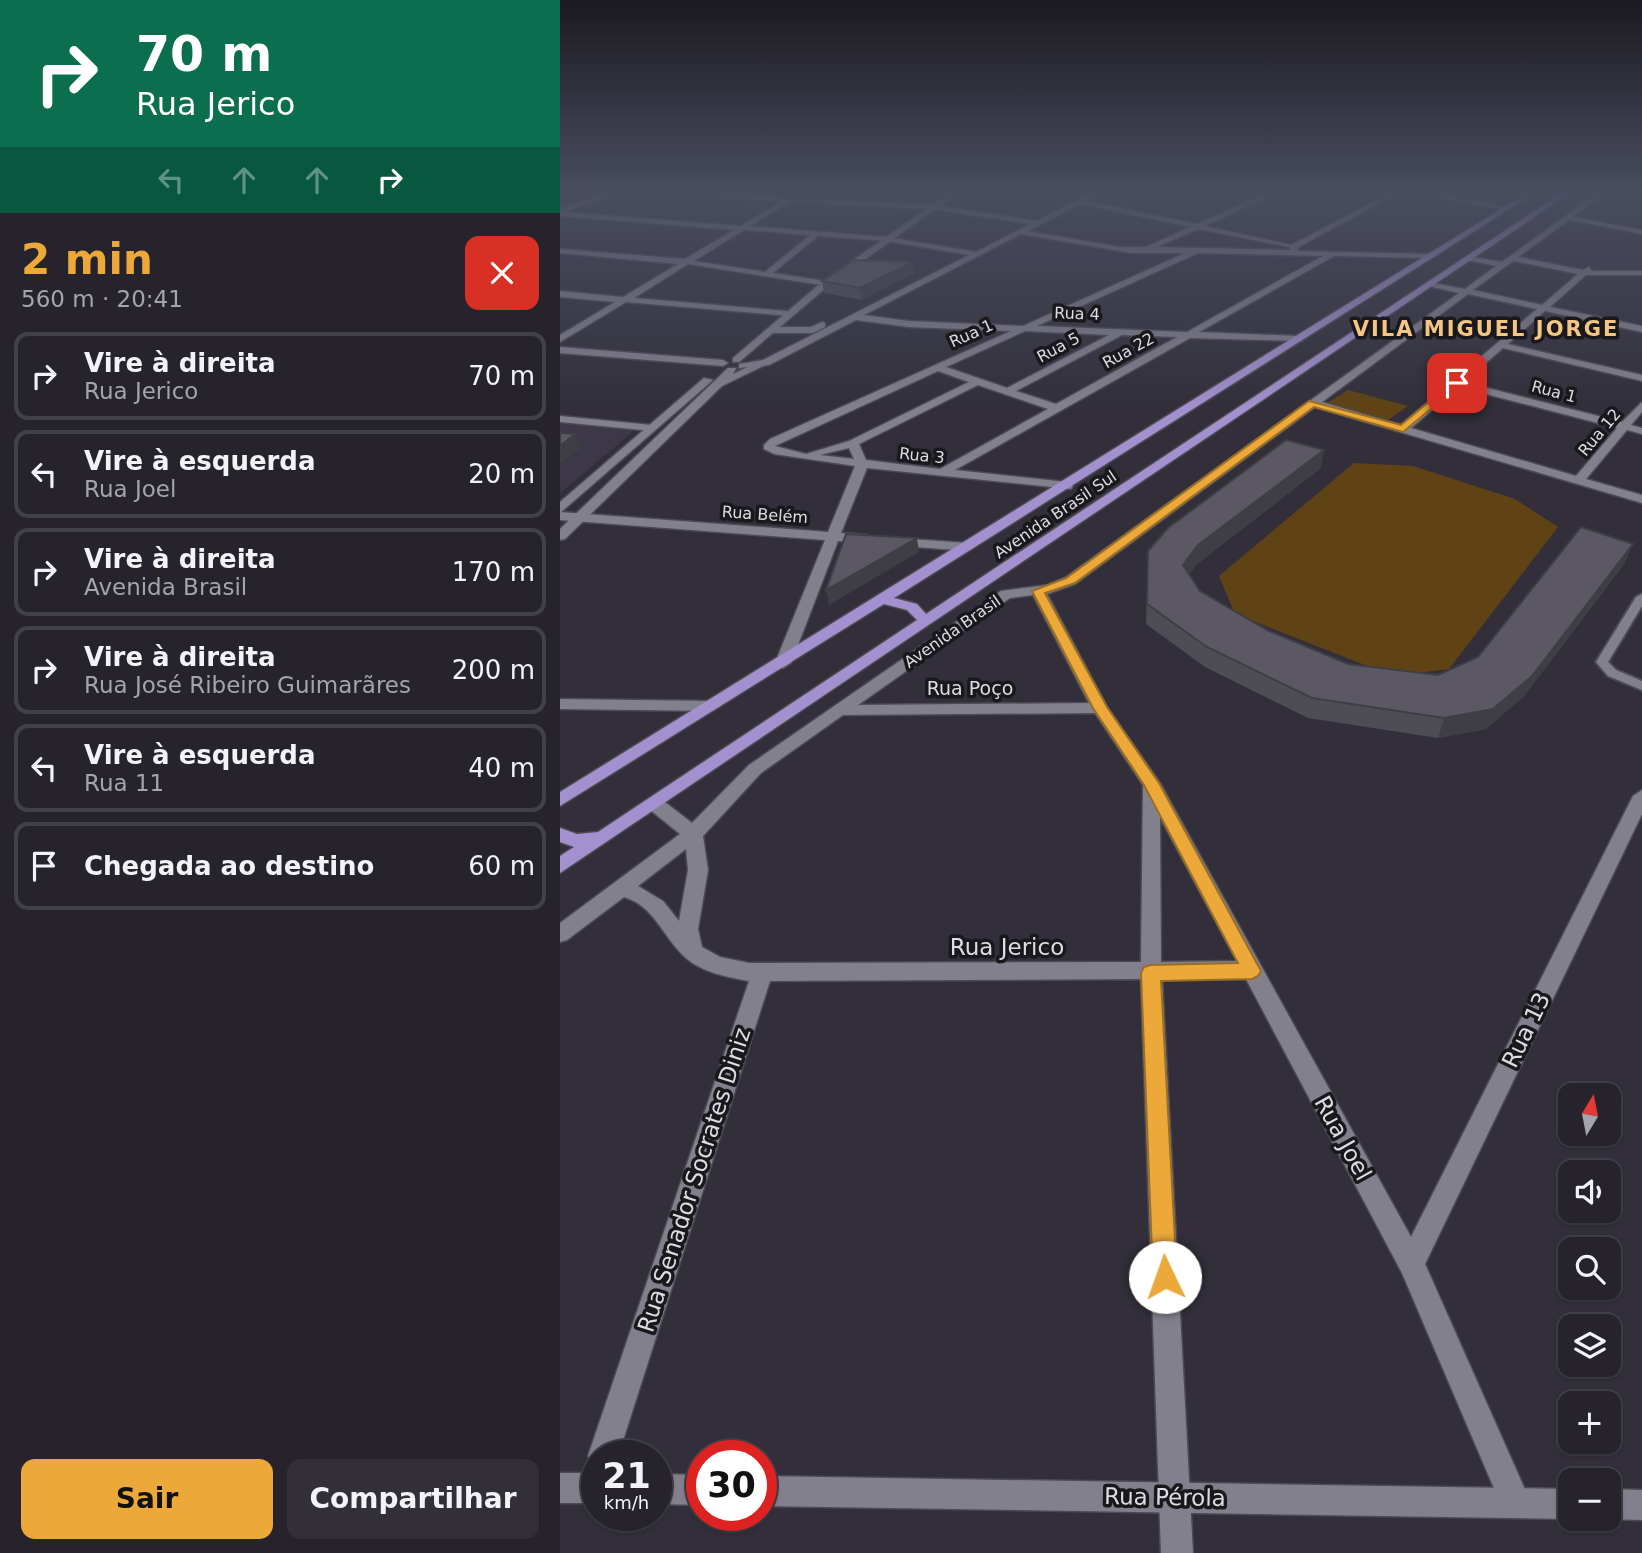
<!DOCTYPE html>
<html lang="pt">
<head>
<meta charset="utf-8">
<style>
	:root { --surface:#26232c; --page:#322f38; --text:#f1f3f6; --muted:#a4a4a9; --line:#424048; --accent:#eca93a }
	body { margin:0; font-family:"DejaVu Sans",sans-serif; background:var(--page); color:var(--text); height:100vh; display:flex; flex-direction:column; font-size:26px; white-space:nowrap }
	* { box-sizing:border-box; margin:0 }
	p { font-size:23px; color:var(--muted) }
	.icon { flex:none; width:38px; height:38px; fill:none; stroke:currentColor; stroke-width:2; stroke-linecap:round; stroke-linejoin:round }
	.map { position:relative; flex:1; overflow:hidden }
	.panel { display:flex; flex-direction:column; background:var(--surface); width:560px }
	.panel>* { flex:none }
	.guide { background:#0b6e4f; color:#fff; overflow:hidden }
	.needle { width:46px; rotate:10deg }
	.controls { position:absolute; left:998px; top:1083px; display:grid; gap:14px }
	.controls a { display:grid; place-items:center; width:63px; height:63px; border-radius:14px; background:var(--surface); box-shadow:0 2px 5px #0004,0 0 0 2px var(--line); font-size:35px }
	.speed { position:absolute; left:21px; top:1440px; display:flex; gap:14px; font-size:35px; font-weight:700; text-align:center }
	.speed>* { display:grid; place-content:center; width:91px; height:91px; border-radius:50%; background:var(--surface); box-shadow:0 2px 5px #0004,0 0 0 2px var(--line); line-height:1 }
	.speed small { font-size:18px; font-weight:400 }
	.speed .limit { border:10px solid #d22; background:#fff; color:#111 }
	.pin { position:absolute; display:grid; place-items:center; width:60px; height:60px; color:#fff; margin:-30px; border-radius:14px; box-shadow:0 4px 10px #0006 }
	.me { position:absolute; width:77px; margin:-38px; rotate:357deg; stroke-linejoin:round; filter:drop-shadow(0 0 5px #0008) }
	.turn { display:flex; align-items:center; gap:24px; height:147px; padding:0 21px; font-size:32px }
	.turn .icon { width:91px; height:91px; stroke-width:2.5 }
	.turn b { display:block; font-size:49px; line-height:60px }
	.lanes { display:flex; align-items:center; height:66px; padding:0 21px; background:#0003; justify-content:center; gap:35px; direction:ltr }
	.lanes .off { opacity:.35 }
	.round { display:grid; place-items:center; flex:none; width:74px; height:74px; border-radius:14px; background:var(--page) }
	.summary { display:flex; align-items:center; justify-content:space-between; height:119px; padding:0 21px }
	h1 { font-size:42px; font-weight:600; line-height:52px; color:var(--accent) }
	.primary-button { display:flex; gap:14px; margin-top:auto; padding:14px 21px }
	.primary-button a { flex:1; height:80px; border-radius:14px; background:var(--accent); color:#111; font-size:28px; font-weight:600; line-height:80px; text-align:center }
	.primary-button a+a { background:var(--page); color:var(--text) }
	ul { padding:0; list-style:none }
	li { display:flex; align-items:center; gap:21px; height:88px; margin:0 14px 10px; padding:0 7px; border:4px solid var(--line); border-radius:14px }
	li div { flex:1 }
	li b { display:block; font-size:26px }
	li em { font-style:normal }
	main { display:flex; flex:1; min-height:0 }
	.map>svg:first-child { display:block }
	.built { fill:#3c3848 }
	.green { fill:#604315 }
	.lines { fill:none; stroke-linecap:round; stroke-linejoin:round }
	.service-casing { stroke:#4d4a53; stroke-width:4 }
	.minor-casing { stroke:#4d4a53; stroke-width:3 }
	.tertiary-casing { stroke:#4d4a53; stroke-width:3 }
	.primary-casing { stroke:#4d4a53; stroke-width:3 }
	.service { fill:#83808d; fill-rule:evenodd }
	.minor { fill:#83808d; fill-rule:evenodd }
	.tertiary { fill:#83808d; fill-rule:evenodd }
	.primary { fill:#a390ce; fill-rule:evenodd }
	.wall { fill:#4e4c55 }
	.shaded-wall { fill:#403e45 }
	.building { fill:#5b5863; stroke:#403e45; stroke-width:2 }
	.route { fill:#eca93a; stroke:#996e26; stroke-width:2 }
	.labels { text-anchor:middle; stroke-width:7; stroke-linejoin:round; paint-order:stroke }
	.far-street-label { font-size:16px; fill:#dddce3; stroke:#19181d }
	.street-label { font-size:19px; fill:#dddce3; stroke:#19181d }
	.far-district-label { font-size:21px; font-weight:bold; letter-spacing:2px; fill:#f5c683; stroke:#19181d }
	.near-street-label { font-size:23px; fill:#dddce3; stroke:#19181d }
</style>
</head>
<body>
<main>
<section class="panel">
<div class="guide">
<div class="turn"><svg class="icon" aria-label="right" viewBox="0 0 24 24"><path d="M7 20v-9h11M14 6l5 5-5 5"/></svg><div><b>70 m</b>Rua Jerico</div></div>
<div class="lanes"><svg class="icon off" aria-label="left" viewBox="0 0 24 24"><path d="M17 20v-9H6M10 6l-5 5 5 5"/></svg><svg class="icon off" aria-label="ahead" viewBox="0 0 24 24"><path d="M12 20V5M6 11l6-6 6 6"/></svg><svg class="icon off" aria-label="ahead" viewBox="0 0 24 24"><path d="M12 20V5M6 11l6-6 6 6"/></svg><svg class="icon" aria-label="right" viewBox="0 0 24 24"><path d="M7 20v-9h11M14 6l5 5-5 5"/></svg></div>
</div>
<div class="summary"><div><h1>2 min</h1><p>560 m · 20:41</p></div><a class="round" style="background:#d93025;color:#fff"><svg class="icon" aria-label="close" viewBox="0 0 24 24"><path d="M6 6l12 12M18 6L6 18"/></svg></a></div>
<ul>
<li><svg class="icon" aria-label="right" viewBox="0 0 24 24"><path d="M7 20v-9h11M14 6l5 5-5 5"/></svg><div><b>Vire à direita</b><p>Rua Jerico</p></div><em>70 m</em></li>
<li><svg class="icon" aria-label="left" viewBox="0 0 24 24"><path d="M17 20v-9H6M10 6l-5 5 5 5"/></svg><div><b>Vire à esquerda</b><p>Rua Joel</p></div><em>20 m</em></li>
<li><svg class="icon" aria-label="right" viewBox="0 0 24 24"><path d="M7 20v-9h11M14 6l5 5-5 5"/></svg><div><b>Vire à direita</b><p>Avenida Brasil</p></div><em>170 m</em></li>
<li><svg class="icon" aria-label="right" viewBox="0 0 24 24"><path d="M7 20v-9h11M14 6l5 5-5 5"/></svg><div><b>Vire à direita</b><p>Rua José Ribeiro Guimarãres</p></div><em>200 m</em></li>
<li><svg class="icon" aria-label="left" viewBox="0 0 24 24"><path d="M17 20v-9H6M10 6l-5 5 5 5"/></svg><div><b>Vire à esquerda</b><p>Rua 11</p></div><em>40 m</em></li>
<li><svg class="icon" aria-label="arrive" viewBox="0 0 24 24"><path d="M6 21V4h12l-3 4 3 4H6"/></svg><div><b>Chegada ao destino</b></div><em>60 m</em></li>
</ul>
<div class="primary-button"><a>Sair</a><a>Compartilhar</a></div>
</section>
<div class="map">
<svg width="1082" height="1553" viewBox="0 0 1082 1553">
	<rect width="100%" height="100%" fill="#322f3a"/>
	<polygon class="built" points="0,423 75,430 0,493 0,464 20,448 0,446"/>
	<g class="green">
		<polygon points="788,390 848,406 828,420 767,403"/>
		<polygon points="794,463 853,466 955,499 998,527 889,669 833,676 675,614 659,576"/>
	</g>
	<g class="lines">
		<defs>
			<polygon id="service" points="1082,594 1082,606 1048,662 1056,670 1082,681 1082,690 1048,676 1036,662 1076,597"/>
			<g id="minor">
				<path d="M50,191L372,205L477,221L535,191H543L526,201L637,224L711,191H720L645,226L731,245L834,191H842L737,248L739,251L871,254L875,256L871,258L774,256L639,332L739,336L742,337V341L630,338L395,470L507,482L513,486L511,489L307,468L281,533L307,535L314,539L307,543L278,541L231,663L223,668L215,663L265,540L0,520V512L268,532L295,466L214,454L204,449V445L210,439L451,331L349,327L296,320L209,365L179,368V364L203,360L409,255L327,241L258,236L213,273L265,281L268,286L128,264L74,298L227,311L230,316L66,302L0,342V335L55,302L0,297V291L63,297L118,264L0,253V249L125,259L174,230L0,216V209ZM57,193L221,201L181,226L4,212ZM230,202L372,209L470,224L416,252L327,237L190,226ZM520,204H521L630,227L586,247H560L468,231ZM638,229L729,247L731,250L597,247ZM184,230L250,235L205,272L134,261ZM461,234L571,253H625L463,326L349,321L304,315ZM638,253L763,256L627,332L477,326ZM465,331L549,335L447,388L386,367ZM562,335L617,337L496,404L456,391ZM378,371L409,382L289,441L246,454L215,446ZM418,385L488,409L380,469L306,460L299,444ZM289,448L294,459L260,455Z"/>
				<polygon points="486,191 521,195 518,197"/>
				<polygon points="844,191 859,191 951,208 947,210"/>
				<path d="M1040,191H1047L1013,217L1082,230V234L1009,220L958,257L1023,270L1029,267L1032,271H1082V275H1026L990,307L1082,326V332L985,311L948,344L1082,375V381L943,348L904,382L1062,422L1082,402V412L1071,425L1082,428V434L1067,430L1026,479L1082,495V503L755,407L515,584L487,594L547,707L600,783L851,1237L1073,796L1082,790V814L865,1264L971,1503L967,1514L956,1518L945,1514L842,1273L686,979H602L633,1553H601L581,979L210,981L58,1456H37V1468L32,1467L28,1456L189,981C168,977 143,973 126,958C103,938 95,906 64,897L7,940L0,942V923L120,834L89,809L86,804L89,799H101L132,823L189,765L441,591L488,585L505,578L899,293L868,286V282L905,289L936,266L907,260V256L942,262ZM953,261H954L1018,274L982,305L913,290ZM908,294L977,309L841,425L762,402ZM899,387L1057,428L1016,476L851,428ZM473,595L529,703L298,705L450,598ZM535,713L583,785L581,962L189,963L160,957L142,947L138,929L148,870L143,836L201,773L283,715ZM600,817L677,961L601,962ZM126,849L128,870L119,921L103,901L78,886Z"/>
				<polygon points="262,322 265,323 265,327 253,333 211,333 206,330 211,327 251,327"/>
				<polygon points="0,347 163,360 168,363 163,366 0,353"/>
				<polygon points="0,416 92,425 98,428 92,431 0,422"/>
				<polygon points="335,538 408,543 415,547 408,551 330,545 328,542"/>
				<polygon points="0,699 152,701 160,706 152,711 0,709"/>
			</g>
			<g id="tertiary">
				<polygon points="392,191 400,191 268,286 179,362 173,362 173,358 262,282"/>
				<polygon points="196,363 205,365 162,386 5,539 0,540 0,529 168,368 176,368 173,374"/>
				<polygon points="144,378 153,380 0,513 0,502"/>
				<rect x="0" y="1473" width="37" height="30"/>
				<polygon points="96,1474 142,1475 142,1505 96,1504"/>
				<polygon points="201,1476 1010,1489 1011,1519 201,1506"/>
				<polygon points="1048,1489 1082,1490 1082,1520 1047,1519"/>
			</g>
			<polygon id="primary" points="970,191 978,191 334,598 357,604 366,614 1005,191 1013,191 0,873 0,856 14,847 0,842 0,828 17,834 38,832 357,620 347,610 324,604 0,806 0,792"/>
		</defs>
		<use href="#service" class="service-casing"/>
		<use href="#minor" class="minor-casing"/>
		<use href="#tertiary" class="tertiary-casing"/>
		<use href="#primary" class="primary-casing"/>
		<use href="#service" class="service"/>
		<use href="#minor" class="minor"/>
		<use href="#tertiary" class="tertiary"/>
		<use href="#primary" class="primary"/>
	</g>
	<g class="wall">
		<polygon points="353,262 354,273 302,300 264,293 262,281"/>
		<polygon points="761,468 637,564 629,574 640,591 709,631 788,664 878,675 918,657 1065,563 964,696 926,729 878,738 748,718 645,667 586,624 588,551"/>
	</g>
	<g class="shaded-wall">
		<polygon points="353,262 354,273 302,300 300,288"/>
		<polygon points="15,434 21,448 0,464 0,446"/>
		<polygon points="764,450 761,468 637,564 622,584 623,565 638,545"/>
		<polygon points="357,538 359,552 269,605 266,590"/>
		<polygon points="1073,544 1065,563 964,696 926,729 878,738 884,718"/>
	</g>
	<g class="building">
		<polygon points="294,260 353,262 300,288 262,281"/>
		<polygon points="0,433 15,434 0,446"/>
		<polygon points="726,440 764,450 638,545 623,565 640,591 709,631 788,664 878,675 918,657 1021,527 1073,544 972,676 933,709 884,718 752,698 647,647 587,604 588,551 608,528"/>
		<polygon points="286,534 357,538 266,590"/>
	</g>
	<linearGradient id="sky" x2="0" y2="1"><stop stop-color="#1c1a20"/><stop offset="0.47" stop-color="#494d60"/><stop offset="1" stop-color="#494d60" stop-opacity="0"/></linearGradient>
	<rect width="1082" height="408" fill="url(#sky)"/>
	<polygon class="route" points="894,381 902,383 843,432 754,407 515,583 485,593 547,707 599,783 701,971 698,976 692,979 601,981 617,1277 613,1285 605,1289 596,1285 593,1277 581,973 584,967 591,965 678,963 584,785 533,708 472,591 506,578 749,401 841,425"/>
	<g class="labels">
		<g class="far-street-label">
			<text transform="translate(517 313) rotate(2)" y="6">Rua 4</text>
			<text transform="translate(411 333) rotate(-24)" y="6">Rua 1</text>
			<text transform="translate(498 347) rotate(-28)" y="6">Rua 5</text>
			<text transform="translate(568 350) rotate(-29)" y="6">Rua 22</text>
			<text transform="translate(994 391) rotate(15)" y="6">Rua 1</text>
			<text transform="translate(1039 432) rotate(-50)" y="6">Rua 12</text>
			<text transform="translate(362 455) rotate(6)" y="6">Rua 3</text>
			<text transform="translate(205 514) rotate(4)" y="6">Rua Belém</text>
			<text transform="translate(495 514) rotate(-34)" y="6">Avenida Brasil Sul</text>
			<text transform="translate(392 631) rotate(-35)" y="6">Avenida Brasil</text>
		</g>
		<g class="street-label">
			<text x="410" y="695">Rua Poço</text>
		</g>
		<g class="far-district-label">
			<text x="926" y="336">VILA MIGUEL JORGE</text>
		</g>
		<g class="near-street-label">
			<text x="447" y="955">Rua Jerico</text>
			<text transform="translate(966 1030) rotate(-64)" y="8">Rua 13</text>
			<text transform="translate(783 1138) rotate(61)" y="8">Rua Joel</text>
			<text transform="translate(134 1180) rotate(-72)" y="8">Rua Senador Socrates Diniz</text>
			<text transform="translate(605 1497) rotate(1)" y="8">Rua Pérola</text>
		</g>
	</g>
</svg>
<div class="controls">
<a><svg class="needle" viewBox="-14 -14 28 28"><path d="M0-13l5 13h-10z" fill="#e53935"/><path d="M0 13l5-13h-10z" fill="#a4a4a9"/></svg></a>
<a><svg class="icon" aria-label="sound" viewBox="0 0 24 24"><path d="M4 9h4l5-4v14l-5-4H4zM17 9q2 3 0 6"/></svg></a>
<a><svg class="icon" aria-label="search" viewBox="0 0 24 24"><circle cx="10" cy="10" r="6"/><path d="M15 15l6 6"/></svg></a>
<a><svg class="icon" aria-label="layers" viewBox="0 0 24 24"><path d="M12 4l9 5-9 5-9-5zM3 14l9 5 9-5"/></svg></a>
<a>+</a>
<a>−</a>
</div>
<div class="speed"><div>21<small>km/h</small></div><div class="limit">30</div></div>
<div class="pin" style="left:897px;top:383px;background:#d93025"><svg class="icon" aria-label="arrive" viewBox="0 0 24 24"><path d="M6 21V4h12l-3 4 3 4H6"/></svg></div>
<svg class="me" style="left:605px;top:1277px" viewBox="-20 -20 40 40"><circle r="19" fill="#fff"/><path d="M0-13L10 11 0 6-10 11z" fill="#eca93a"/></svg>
</div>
</main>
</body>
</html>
